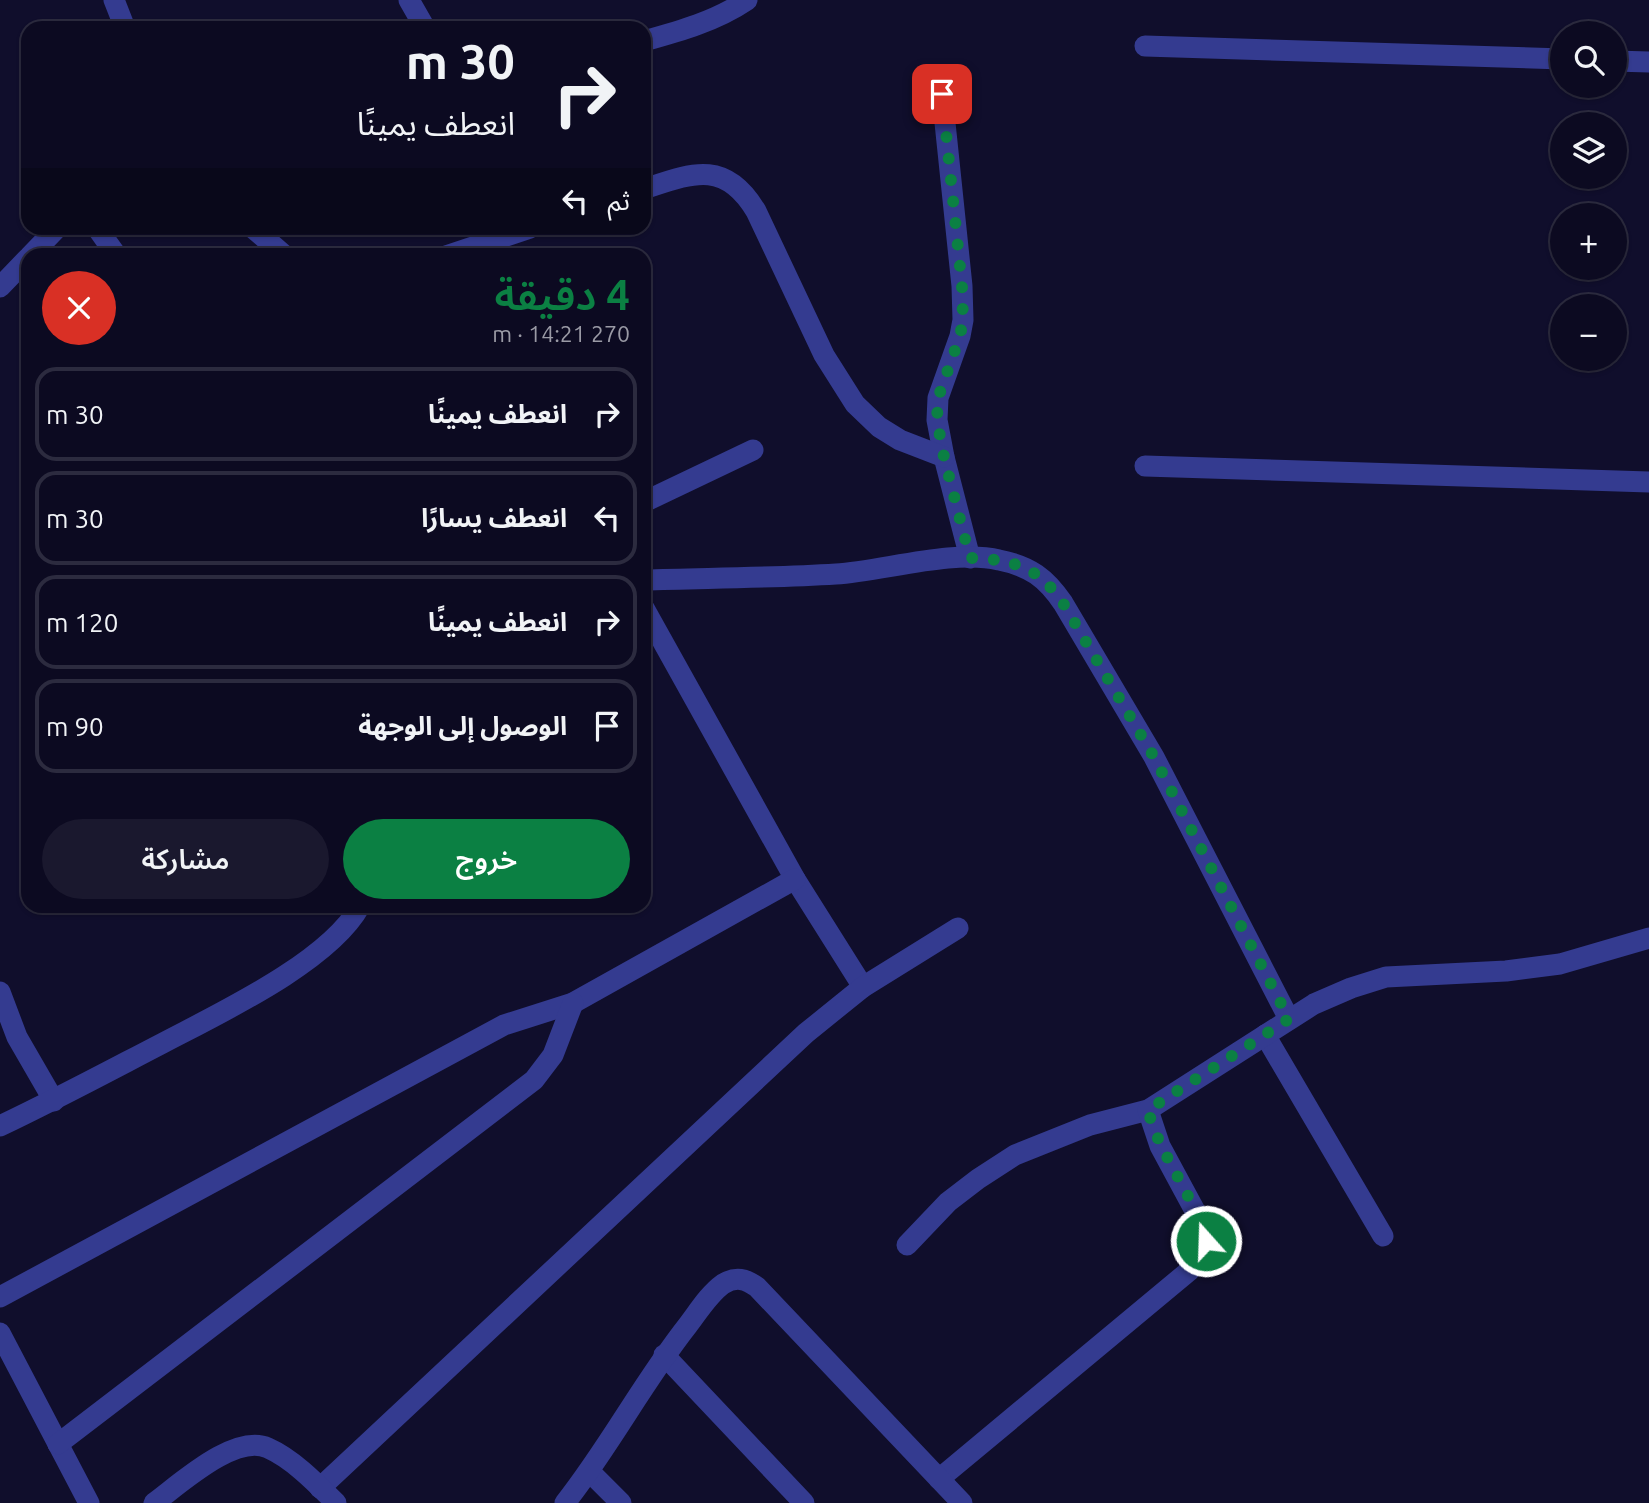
<!DOCTYPE html>
<html lang="ar">
<head>
<meta charset="utf-8">
<style>
	:root { --surface:#0c0a21; --page:#1a182e; --text:#f1f3f6; --muted:#9a9aa5; --line:#2c2b3f; --accent:#0b8043 }
	body { margin:0; font-family:Ubuntu,"Noto Sans Arabic",sans-serif; background:var(--page); color:var(--text); direction:rtl; height:100vh; display:flex; flex-direction:column; font-size:26px; white-space:nowrap }
	* { box-sizing:border-box; margin:0 }
	p { font-size:23px; color:var(--muted) }
	.icon { flex:none; width:38px; height:38px; fill:none; stroke:currentColor; stroke-width:2; stroke-linecap:round; stroke-linejoin:round }
	.map { position:relative; flex:1; overflow:hidden; direction:ltr }
	.sheet { position:absolute; left:21px; top:248px; width:630px; height:665px; display:flex; flex-direction:column; background:var(--surface); border-radius:21px; box-shadow:0 2px 5px #0004,0 0 0 2px var(--line); direction:rtl }
	.sheet>* { flex:none }
	.guide { position:absolute; left:21px; top:21px; width:630px; height:214px; border-radius:21px; box-shadow:0 2px 5px #0004,0 0 0 2px var(--line); direction:rtl; background:#0c0a21; color:var(--text); overflow:hidden }
	.buttons { position:absolute; left:1550px; top:21px; display:grid; gap:14px }
	.buttons a { display:grid; place-items:center; width:77px; height:77px; border-radius:50%; background:var(--surface); box-shadow:0 2px 5px #0004,0 0 0 2px var(--line); font-size:35px }
	.pin { position:absolute; display:grid; place-items:center; width:60px; height:60px; color:#fff; margin:-30px; border-radius:14px; box-shadow:0 4px 10px #0006 }
	.me { position:absolute; width:77px; margin:-38px; rotate:340deg; stroke-linejoin:round; filter:drop-shadow(0 0 5px #0008) }
	.turn { display:flex; align-items:center; gap:24px; height:147px; padding:0 21px; font-size:32px }
	.turn .icon { width:91px; height:91px; stroke-width:2.5 }
	.turn b { display:block; font-size:49px; line-height:60px }
	.then { display:flex; align-items:center; height:66px; padding:0 21px; background:#0003; gap:14px; font-size:26px }
	.round { display:grid; place-items:center; flex:none; width:74px; height:74px; border-radius:37px; background:var(--page) }
	.headline { display:flex; align-items:center; justify-content:space-between; height:119px; padding:0 21px }
	h1 { font-size:42px; font-weight:600; line-height:52px; color:var(--accent) }
	.primary-button { display:flex; gap:14px; margin-top:auto; padding:14px 21px }
	.primary-button a { flex:1; height:80px; border-radius:42px; background:var(--accent); color:#fff; font-size:28px; font-weight:600; line-height:80px; text-align:center }
	.primary-button a+a { background:var(--page); color:var(--text) }
	ul { padding:0; list-style:none }
	li { display:flex; align-items:center; gap:21px; height:94px; margin:0 14px 10px; padding:0 7px; border:4px solid var(--line); border-radius:21px }
	li div { flex:1 }
	li b { display:block; font-size:26px }
	li em { font-style:normal }
	.map>svg:first-child { display:block }
	.lines { fill:none; stroke-linecap:round; stroke-linejoin:round }
	.minor { stroke:#343b90; stroke-width:21 }
	.route { stroke:#0b8043; stroke-width:12; stroke-dasharray:0 21.6 }
</style>
</head>
<body>
<div class="map">
<svg width="1649" height="1503" viewBox="0 0 1649 1503">
	<rect width="100%" height="100%" fill="#100e2c"/>
	<g class="lines">
		<g class="minor">
			<polyline points="114,0 125,28"/>
			<polyline points="409,0 425,28"/>
			<path d="M644,41C680,31 716,21 747,0"/>
			<polyline points="1145,46 1563,59"/>
			<polyline points="1615,61 1649,62"/>
			<polyline points="942,94 962,286 963,320 960,336 938,398 937,420 944,457 970,558"/>
			<path d="M644,189C692,173 725,159 756,211L824,355L855,404L879,427L900,440L944,457"/>
			<polyline points="97,228 117,256"/>
			<polyline points="253,228 285,256"/>
			<polyline points="30,256 57,228"/>
			<polyline points="446,256 530,228"/>
			<polyline points="0,287 28,258"/>
			<polyline points="1145,466 1649,482"/>
			<polyline points="644,502 753,450"/>
			<path d="M644,580C708,578 772,578 836,574C883,571 954,549 999,560C1030,566 1046,578 1063,603L1154,757L1289,1019"/>
			<polyline points="644,608 795,879 863,987"/>
			<polyline points="0,992 17,1037 54,1101"/>
			<polyline points="1265,1035 1383,1236"/>
			<path d="M0,1126C55,1100 109,1071 163,1043C220,1013 329,962 360,906"/>
			<polyline points="907,1245 948,1202 978,1179 1015,1155 1090,1125 1148,1110 1314,1004 1351,988 1386,977 1506,971 1560,964 1649,938"/>
			<polyline points="0,1297 504,1025 573,1003 795,879"/>
			<polyline points="0,1333 89,1503"/>
			<polyline points="664,1355 804,1503"/>
			<polyline points="58,1444 534,1080 553,1055 573,1003"/>
			<polyline points="590,1472 621,1503"/>
			<polyline points="939,1479 1189,1271 1200,1258 1206,1241 1201,1222 1160,1146 1148,1110"/>
			<polyline points="320,1488 806,1033 863,987 958,928"/>
			<path d="M154,1503C180,1484 235,1433 268,1448C293,1459 317,1484 336,1503"/>
			<path d="M565,1503C610,1446 643,1382 688,1325C698,1312 709,1294 723,1284C736,1276 746,1279 757,1287L962,1503"/>
		</g>
	</g>
	<g class="lines">
		<path class="route" d="M942,94L962,286L963,320L960,336L938,398L937,420L944,457L970,558C1014,560 1037,566 1063,603L1154,757L1289,1019L1148,1110C1160,1157 1194,1194 1206,1241"/>
	</g>
</svg>
<div class="buttons">
<a><svg class="icon" aria-label="search" viewBox="0 0 24 24"><circle cx="10" cy="10" r="6"/><path d="M15 15l6 6"/></svg></a>
<a><svg class="icon" aria-label="layers" viewBox="0 0 24 24"><path d="M12 4l9 5-9 5-9-5zM3 14l9 5 9-5"/></svg></a>
<a>+</a>
<a>−</a>
</div>
<div class="pin" style="left:942px;top:94px;background:#d93025"><svg class="icon" aria-label="arrive" viewBox="0 0 24 24"><path d="M6 21V4h12l-3 4 3 4H6"/></svg></div>
<svg class="me" style="left:1206px;top:1241px" viewBox="-20 -20 40 40"><circle r="17" fill="#0b8043" stroke="#fff" stroke-width="3"/><path d="M0-11L8 9 0 5-8 9z" fill="#fff"/></svg>
<div class="guide">
<div class="turn"><svg class="icon" aria-label="right" viewBox="0 0 24 24"><path d="M7 20v-9h11M14 6l5 5-5 5"/></svg><div><b>30 m</b>انعطف يمينًا</div></div>
<div class="then">ثم<svg class="icon" aria-label="left" viewBox="0 0 24 24"><path d="M17 20v-9H6M10 6l-5 5 5 5"/></svg></div>
</div>
<section class="sheet">
<div class="headline"><div><h1>4 دقيقة</h1><p>270 m · 14:21</p></div><a class="round" style="background:#d93025;color:#fff"><svg class="icon" aria-label="close" viewBox="0 0 24 24"><path d="M6 6l12 12M18 6L6 18"/></svg></a></div>
<ul>
<li><svg class="icon" aria-label="right" viewBox="0 0 24 24"><path d="M7 20v-9h11M14 6l5 5-5 5"/></svg><div><b>انعطف يمينًا</b></div><em>30 m</em></li>
<li><svg class="icon" aria-label="left" viewBox="0 0 24 24"><path d="M17 20v-9H6M10 6l-5 5 5 5"/></svg><div><b>انعطف يسارًا</b></div><em>30 m</em></li>
<li><svg class="icon" aria-label="right" viewBox="0 0 24 24"><path d="M7 20v-9h11M14 6l5 5-5 5"/></svg><div><b>انعطف يمينًا</b></div><em>120 m</em></li>
<li><svg class="icon" aria-label="arrive" viewBox="0 0 24 24"><path d="M6 21V4h12l-3 4 3 4H6"/></svg><div><b>الوصول إلى الوجهة</b></div><em>90 m</em></li>
</ul>
<div class="primary-button"><a>خروج</a><a>مشاركة</a></div>
</section>
</div>
</body>
</html>
